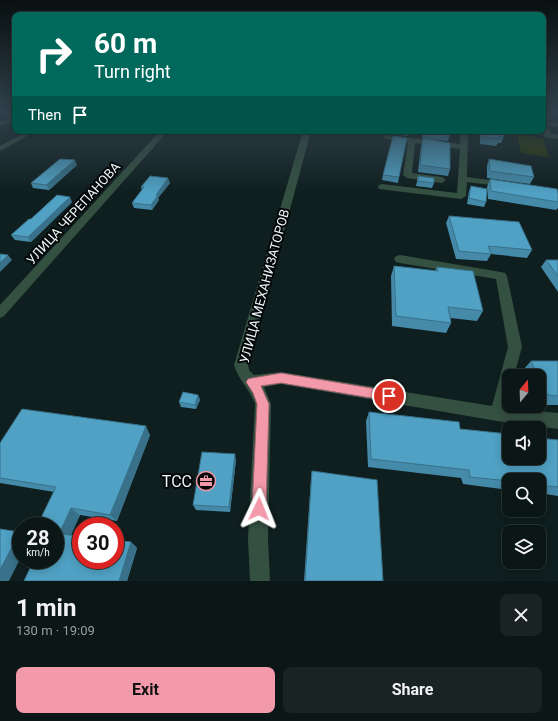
<!DOCTYPE html>
<html lang="en">
<head>
<meta charset="utf-8">
<style>
	:root { --surface:#0b1616; --page:#192323; --text:#f1f3f6; --muted:#9a9fa1; --line:#2b3535; --accent:#f39aaa }
	body { margin:0; font-family:Roboto,sans-serif; background:var(--page); color:var(--text); height:100vh; display:flex; flex-direction:column; font-size:15px; white-space:nowrap }
	* { box-sizing:border-box; margin:0 }
	p { font-size:13px; color:var(--muted) }
	.icon { flex:none; width:22px; height:22px; fill:none; stroke:currentColor; stroke-width:2; stroke-linecap:round; stroke-linejoin:round }
	.map { position:relative; height:581px; overflow:hidden }
	.details { display:flex; flex-direction:column; background:var(--surface); flex:1 }
	.details>* { flex:none }
	.top-card { position:absolute; left:12px; top:12px; width:534px; height:122px; border-radius:8px; box-shadow:0 2px 10px #0003,0 0 0 1px var(--line); background:#00695c; color:#fff; overflow:hidden }
	.needle { width:26px; rotate:19deg }
	.tools { position:absolute; left:502px; top:369px; display:grid; gap:8px }
	.tools a { display:grid; place-items:center; width:44px; height:44px; border-radius:8px; background:var(--surface); box-shadow:0 2px 10px #0003,0 0 0 1px var(--line); font-size:20px }
	.speed { position:absolute; left:12px; top:517px; display:flex; gap:8px; font-size:20px; font-weight:700; text-align:center }
	.speed>* { display:grid; place-content:center; width:52px; height:52px; border-radius:50%; background:var(--surface); box-shadow:0 2px 10px #0003,0 0 0 1px var(--line); line-height:1 }
	.speed small { font-size:10px; font-weight:400 }
	.speed .limit { border:6px solid #d22; background:#fff; color:#111 }
	.pin { position:absolute; display:grid; place-items:center; width:34px; height:34px; color:#fff; margin:-17px; border:2px solid #fff; border-radius:50%; box-shadow:0 1px 4px #0007 }
	.me { position:absolute; width:44px; margin:-22px; rotate:2deg; stroke-linejoin:round; filter:drop-shadow(0 0 3px #0008) }
	.turn { display:flex; align-items:center; gap:14px; height:84px; padding:0 16px; font-size:18px }
	.turn .icon { width:52px; height:52px; stroke-width:2.5 }
	.turn b { display:block; font-size:28px; line-height:34px }
	.then { display:flex; align-items:center; height:38px; padding:0 16px; background:#0003; gap:8px; font-size:15px }
	.round { display:grid; place-items:center; flex:none; width:42px; height:42px; border-radius:8px; background:var(--page) }
	.head { display:flex; align-items:center; justify-content:space-between; height:68px; padding:0 16px }
	h1 { font-size:24px; font-weight:700; line-height:30px }
	.action { display:flex; gap:8px; margin-top:auto; padding:8px 16px }
	.action a { flex:1; height:46px; border-radius:8px; background:var(--accent); color:#111; font-size:16px; font-weight:700; line-height:46px; text-align:center }
	.action a+a { background:var(--page); color:var(--text) }
	.map>svg:first-child { display:block }
	.green { fill:#293705 }
	.lines { fill:none; stroke-linecap:round; stroke-linejoin:round }
	.minor { fill:#345041; fill-rule:evenodd }
	.wall { fill:#458aa9 }
	.shaded-wall { fill:#387189 }
	.building { fill:#50a1c4; stroke:#387189 }
	.route { fill:#f39aaa; stroke:#9e646e }
	.labels { text-anchor:middle; stroke-width:4; stroke-linejoin:round; paint-order:stroke }
	.street-label { font-size:13px; fill:#edf7f7; stroke:#030707 }
	.near-poi-label { font-size:16px; fill:#edf7f7; stroke:#030707; text-anchor:end }
</style>
</head>
<body>
<div class="map">
<svg width="558" height="581" viewBox="0 0 558 581">
	<rect width="100%" height="100%" fill="#0f1e1e"/>
	<polygon class="green" points="517,134 543,138 549,157 521,153"/>
	<g class="lines">
		<g class="minor">
			<polygon points="543,112 547,112 550,118 549,119 543,120"/>
			<polygon points="15,118 15,122 0,125 0,121"/>
			<polygon points="543,122 558,123 558,127 548,126 550,133 558,135 558,139 544,137 542,131"/>
			<polygon points="28,131 37,131 0,151 0,146"/>
			<polygon points="160,131 168,131 4,316 0,318 0,305"/>
			<path d="M303,131H311L248,365L249,370L254,375L281,372L492,406L508,347L496,279L400,263L396,262L394,259L396,256L400,255L501,272L505,273L507,276L522,347L514,376H509V398L506,408L558,413V429L497,421L281,384L264,387L271,404L268,539L270,581H250L248,539L255,404C250,389 238,380 234,365Z"/>
			<polygon points="460,131 468,131 467,177 504,182 508,185 507,187 467,182 466,196 461,199 379,189 378,187 379,185 382,184 457,193 460,149 415,143 412,173 442,177 446,180 442,183 407,178 403,175 408,142 387,139 383,137 387,135 460,144"/>
		</g>
	</g>
	<g class="wall">
		<polygon points="387,131 409,131 407,136 386,133"/>
		<polygon points="423,131 451,131 448,141 422,138"/>
		<polygon points="480,131 503,131 504,136 501,143 498,143 496,146 480,144"/>
		<polygon points="423,138 450,169 448,176 418,172 421,145"/>
		<polygon points="489,159 534,177 530,184 487,178 487,166"/>
		<polygon points="77,165 49,190 33,188 31,183"/>
		<polygon points="383,175 399,177 398,183 382,180"/>
		<polygon points="418,176 434,183 432,188 416,186"/>
		<polygon points="490,179 558,202 558,208 556,210 488,199 487,187"/>
		<polygon points="170,183 158,198 159,200 152,210 134,208 132,203 142,191 141,187"/>
		<polygon points="471,186 486,202 484,207 467,204 469,191"/>
		<polygon points="72,202 31,242 15,240 11,235 31,219"/>
		<polygon points="449,216 532,250 527,258 491,254 487,261 456,259 446,223"/>
		<polygon points="546,260 558,260 558,292 541,267"/>
		<polygon points="394,266 435,271 437,267 483,311 477,321 450,318 451,323 446,333 392,326 391,276"/>
		<polygon points="531,361 558,361 558,405 539,405 539,376 526,376 523,370"/>
		<polygon points="198,395 200,400 196,409 181,407 179,402"/>
		<polygon points="369,412 460,429 558,440 558,496 539,493 539,480 509,480 509,490 463,484 461,478 368,467 366,421"/>
		<polygon points="150,435 117,521 80,515 71,535 131,542 137,548 127,581 24,581 49,525 40,520 54,492 0,483 0,443"/>
		<polygon points="236,460 230,512 196,510 193,505"/>
		<polygon points="312,471 383,581 304,581 311,479"/>
	</g>
	<g class="shaded-wall">
		<polygon points="75,160 77,165 49,190 46,185"/>
		<polygon points="168,178 170,183 158,198 159,200 152,210 151,205 156,195"/>
		<polygon points="70,197 72,202 31,242 28,237"/>
		<polygon points="8,255 12,260 0,272 0,263"/>
		<polygon points="198,395 200,400 196,409 195,405"/>
		<polygon points="146,426 150,435 117,521 110,515"/>
		<polygon points="235,454 236,460 230,512 229,507"/>
		<polygon points="71,508 80,515 69,539 59,534"/>
		<polygon points="20,532 21,533 21,557 9,581 0,581 0,570"/>
		<polygon points="131,542 137,548 127,581 119,581"/>
	</g>
	<g class="building">
		<polygon points="441,131 451,131 451,132"/>
		<polygon points="482,131 503,131 504,136 499,136 499,139 483,137"/>
		<polygon points="393,136 407,138 399,177 383,175"/>
		<polygon points="423,138 450,143 450,169 420,165"/>
		<polygon points="60,159 75,160 46,185 31,183"/>
		<polygon points="489,159 531,166 534,177 490,171"/>
		<polygon points="150,176 168,178 156,195 158,195 151,205 132,203 144,187 141,187"/>
		<polygon points="418,176 434,178 434,183 418,181"/>
		<polygon points="490,179 557,189 558,193 558,202 491,191"/>
		<polygon points="471,186 487,189 486,202 469,198"/>
		<polygon points="57,195 70,197 28,237 11,235 29,219 31,219"/>
		<polygon points="449,216 519,222 532,250 488,246 491,254 459,251"/>
		<polygon points="0,254 8,255 0,263"/>
		<polygon points="546,260 558,260 558,276"/>
		<polygon points="394,266 438,271 437,267 473,271 483,311 448,307 451,323 396,316"/>
		<polygon points="531,361 558,361 558,396 548,395 539,377 539,376 538,376"/>
		<polygon points="183,392 198,395 195,405 179,402"/>
		<polygon points="22,409 146,426 110,515 71,508 59,534 81,536 81,560 115,560 115,540 131,542 119,581 24,581 34,560 55,560 55,526 49,526 51,522 40,520 56,487 0,478 0,443"/>
		<polygon points="369,412 459,422 460,429 509,434 509,458 539,458 539,438 558,440 558,487 539,485 539,480 509,480 509,481 470,477 469,470 371,459"/>
		<polygon points="202,452 235,454 229,507 193,505"/>
		<polygon points="312,471 377,480 383,581 305,581"/>
		<polygon points="0,529 20,532 0,570"/>
	</g>
	<linearGradient id="sky" x2="0" y2="1"><stop stop-color="#081010"/><stop offset="0.58" stop-color="#31414c"/><stop offset="1" stop-color="#31414c" stop-opacity="0"/></linearGradient>
	<rect width="558" height="193" fill="url(#sky)"/>
	<polygon class="route" points="281,373 389,391 393,392 395,396 393,399 389,401 281,383 261,386 269,404 266,509 264,514 259,516 254,514 252,509 257,404 253,393 246,382 248,379 252,378"/>
	<defs>
		<symbol id="office-ring" viewBox="-11 -11 22 22"><circle r="9.5" fill="#030707" stroke="#f39aaa" stroke-width="1.5"/><path d="M-6-3h4V-5.5h4V-3h4V5H-6ZM-1-4.5V-3h2v-1.5ZM-6 0V1H6V0Z" fill="#f39aaa"/></symbol>
	</defs>
	<g fill-rule="evenodd">
		<use href="#office-ring" x="195" y="470" width="22" height="22"/>
	</g>
	<g class="labels">
		<g class="street-label">
			<text transform="translate(73 213) rotate(-48)" y="5">УЛИЦА ЧЕРЕПАНОВА</text>
			<text transform="translate(264 286) rotate(-75)" y="5">УЛИЦА МЕХАНИЗАТОРОВ</text>
		</g>
		<g class="near-poi-label">
			<text x="192" y="487">ТСС</text>
		</g>
	</g>
</svg>
<div class="tools">
<a><svg class="needle" viewBox="-14 -14 28 28"><path d="M0-13l5 13h-10z" fill="#e53935"/><path d="M0 13l5-13h-10z" fill="#9a9fa1"/></svg></a>
<a><svg class="icon" aria-label="sound" viewBox="0 0 24 24"><path d="M4 9h4l5-4v14l-5-4H4zM17 9q2 3 0 6"/></svg></a>
<a><svg class="icon" aria-label="search" viewBox="0 0 24 24"><circle cx="10" cy="10" r="6"/><path d="M15 15l6 6"/></svg></a>
<a><svg class="icon" aria-label="layers" viewBox="0 0 24 24"><path d="M12 4l9 5-9 5-9-5zM3 14l9 5 9-5"/></svg></a>
</div>
<div class="speed"><div>28<small>km/h</small></div><div class="limit">30</div></div>
<div class="pin" style="left:389px;top:396px;background:#d93025"><svg class="icon" aria-label="arrive" viewBox="0 0 24 24"><path d="M6 21V4h12l-3 4 3 4H6"/></svg></div>
<svg class="me" style="left:259px;top:509px" viewBox="-20 -20 40 40"><path d="M0-17L14 15 0 8-14 15z" fill="#f39aaa" stroke="#fff" stroke-width="4"/></svg>
<div class="top-card">
<div class="turn"><svg class="icon" aria-label="right" viewBox="0 0 24 24"><path d="M7 20v-9h11M14 6l5 5-5 5"/></svg><div><b>60 m</b>Turn right</div></div>
<div class="then">Then<svg class="icon" aria-label="arrive" viewBox="0 0 24 24"><path d="M6 21V4h12l-3 4 3 4H6"/></svg></div>
</div>
</div>
<section class="details">
<div class="head"><div><h1>1 min</h1><p>130 m · 19:09</p></div><a class="round"><svg class="icon" aria-label="close" viewBox="0 0 24 24"><path d="M6 6l12 12M18 6L6 18"/></svg></a></div>
<div class="action"><a>Exit</a><a>Share</a></div>
</section>
</body>
</html>
